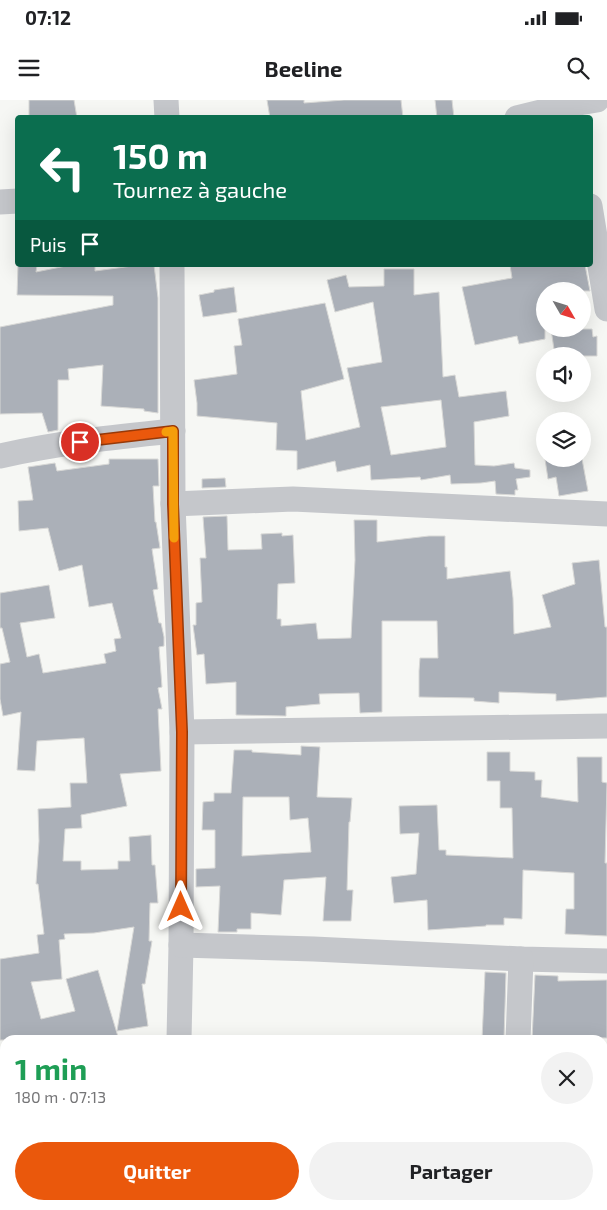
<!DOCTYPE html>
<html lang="fr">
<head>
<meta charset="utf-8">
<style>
	:root { --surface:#fff; --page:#f2f2f2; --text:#202124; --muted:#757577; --accent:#ea580c }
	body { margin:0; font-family:"Exo 2",sans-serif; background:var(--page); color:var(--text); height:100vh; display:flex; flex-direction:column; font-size:19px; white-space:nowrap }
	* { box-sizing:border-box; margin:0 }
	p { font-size:16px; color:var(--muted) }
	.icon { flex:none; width:28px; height:28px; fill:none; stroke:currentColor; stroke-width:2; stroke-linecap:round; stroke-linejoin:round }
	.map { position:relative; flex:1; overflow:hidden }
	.side { position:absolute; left:0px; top:935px; width:608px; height:175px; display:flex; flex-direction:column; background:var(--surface); border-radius:15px 15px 0 0; box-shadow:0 5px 20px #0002 }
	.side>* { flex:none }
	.hud { position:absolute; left:15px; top:15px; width:578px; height:152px; border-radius:5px; box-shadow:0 5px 20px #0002; background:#0b6e4f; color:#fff; overflow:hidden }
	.needle { width:32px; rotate:129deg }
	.controls { position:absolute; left:536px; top:182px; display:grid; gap:10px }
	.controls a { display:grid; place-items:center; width:55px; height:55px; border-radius:50%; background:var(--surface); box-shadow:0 5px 20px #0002; font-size:25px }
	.pin { position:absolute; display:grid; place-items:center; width:42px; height:42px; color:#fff; margin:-21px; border:2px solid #fff; border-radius:50%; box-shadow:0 1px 5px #0007 }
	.me { position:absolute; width:55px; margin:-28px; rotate:0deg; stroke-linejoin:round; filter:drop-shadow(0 0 4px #0008) }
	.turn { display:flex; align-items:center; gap:18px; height:105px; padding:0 15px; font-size:22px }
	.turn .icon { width:65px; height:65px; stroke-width:2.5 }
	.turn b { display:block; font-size:35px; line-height:42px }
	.then { display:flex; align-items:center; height:48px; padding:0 15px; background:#0003; gap:10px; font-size:19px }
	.round { display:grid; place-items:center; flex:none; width:52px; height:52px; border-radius:26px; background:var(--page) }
	.head { display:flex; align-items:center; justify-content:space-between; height:85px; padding:0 15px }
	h1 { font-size:30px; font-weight:700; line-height:38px; color:#1e9e55 }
	.primary-button { display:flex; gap:10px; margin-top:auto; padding:10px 15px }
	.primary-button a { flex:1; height:58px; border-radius:30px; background:var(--accent); color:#fff; font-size:20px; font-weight:700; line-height:58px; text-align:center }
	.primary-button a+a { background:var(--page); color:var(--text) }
	.status { display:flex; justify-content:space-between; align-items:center; height:35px; padding:0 25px; background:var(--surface); direction:ltr }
	.status svg { height:14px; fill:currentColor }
	header { display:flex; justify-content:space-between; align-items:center; height:65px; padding:0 15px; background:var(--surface); font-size:22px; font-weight:700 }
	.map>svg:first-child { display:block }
	.building { fill:#abb0b8; stroke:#d8d8d6; fill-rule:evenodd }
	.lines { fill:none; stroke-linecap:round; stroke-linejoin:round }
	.path { stroke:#bcbec0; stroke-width:3; stroke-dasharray:2.5 2.5; stroke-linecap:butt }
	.minor { stroke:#c5c7cb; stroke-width:25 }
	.route-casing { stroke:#983908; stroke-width:12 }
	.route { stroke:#ea580c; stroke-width:9 }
	.slow { stroke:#f59e0b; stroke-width:9 }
</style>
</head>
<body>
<div class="status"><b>07:12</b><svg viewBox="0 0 49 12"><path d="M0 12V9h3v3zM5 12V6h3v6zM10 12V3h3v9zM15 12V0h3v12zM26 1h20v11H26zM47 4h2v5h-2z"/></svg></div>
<header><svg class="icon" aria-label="menu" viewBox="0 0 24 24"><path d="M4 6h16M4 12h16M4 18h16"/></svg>Beeline<svg class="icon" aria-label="search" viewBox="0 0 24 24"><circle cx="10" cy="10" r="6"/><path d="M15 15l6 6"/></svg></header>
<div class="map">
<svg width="607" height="1110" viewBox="0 0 607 1110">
	<rect width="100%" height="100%" fill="#f6f7f4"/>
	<g class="building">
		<polygon points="29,0 74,0 77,18 29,18"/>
		<polygon points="267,0 304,0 304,3 344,0 401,0 403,18 270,18"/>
		<polygon points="435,0 452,0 454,18 437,18"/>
		<polygon points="18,165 37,165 36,172 71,165 95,165 95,171 140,165 154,165 158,198 158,313 144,311 144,309 101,306 103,265 68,269 69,280 58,280 58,330 48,332 42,313 0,314 0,227 113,205 113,196 17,195"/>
		<polygon points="510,165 585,165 590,191 545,191 545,239 519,244 517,236 475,245 462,187 512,178"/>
		<path d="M384,169H414V195L439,192L443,277L455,275L459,297L506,291L509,316L474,322L475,365L494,366L514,363L515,368L530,370V377L516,379L518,390H515V395L496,394L495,381L481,383L451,384L450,375L421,380L420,377L371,380L370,365L337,372L335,361L297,370V351L276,350L277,323L197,316V303L194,280L237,274L234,246L242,245L238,219L325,203L344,279L301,291L306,340L360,327L347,268L382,262L373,202L335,212L327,180L346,175L349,187L384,186ZM441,300L446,347L391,355L381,307Z"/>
		<polygon points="234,187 237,212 203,217 199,195 214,192 214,190"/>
		<polygon points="551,229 592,229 593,237 597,236 597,256 555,256"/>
		<polygon points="109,359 158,359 159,386 153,386 155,422 156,422 160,448 152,449 158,489 153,490 159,523 161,523 164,537 164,546 159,547 162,587 158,588 162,609 158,609 161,671 120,674 127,706 81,715 82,728 65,729 63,761 81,761 81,770 118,769 118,761 130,761 129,737 151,735 152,765 155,765 158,803 150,803 149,841 152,841 145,884 142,884 148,926 117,931 134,827 94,833 64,834 65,839 59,840 62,879 31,882 41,919 75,911 66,879 98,870 119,940 0,940 0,859 39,853 37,835 44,834 38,784 36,784 39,741 38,709 71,707 70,683 87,683 84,638 37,641 35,671 17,670 21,612 3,616 0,599 0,564 10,562 2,528 0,528 0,493 49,485 55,518 20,523 27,557 39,554 43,573 106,563 104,554 116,551 114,539 121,538 112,503 89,507 82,465 59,471 48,428 19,431 18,401 33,400 28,367 55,363 57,371 109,364"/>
		<polygon points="545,359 582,359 588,391 559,396 556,377 548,379"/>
		<polygon points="225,378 226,387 202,388 202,379"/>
		<polygon points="227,416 228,450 262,449 261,434 282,433 282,436 293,435 295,483 278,484 277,519 281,519 281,526 316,523 318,539 351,538 355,460 354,420 377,420 377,442 429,436 445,436 445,467 447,467 447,479 510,471 513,498 514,534 551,527 542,495 575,484 572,463 599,460 605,527 607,527 607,597 556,601 556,594 499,592 499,603 474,601 474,598 419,597 419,571 420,558 438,558 437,521 382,521 382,612 360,613 359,593 319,594 320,604 286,607 286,616 236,615 236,582 206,584 204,554 197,555 193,525 196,525 196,503 202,502 200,458 206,458 203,417"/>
		<path d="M301,646L320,647L317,697L352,698L350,722H349L347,790H353L351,821H323L326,777L284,780L281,815L251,813V829H237V832H218L220,786L196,787V769L215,768V730H202L203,702L214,701V693H231L234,650H252V652L301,655ZM243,697H289L290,720L308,718L311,752L242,756Z"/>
		<polygon points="487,652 510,652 510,671 535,672 535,680 542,680 541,697 578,702 577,657 602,657 602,682 607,683 605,763 607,763 607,836 565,834 566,809 574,809 574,773 523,770 522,819 504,818 504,825 486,825 486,826 428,830 427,800 394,803 391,777 416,774 419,733 400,734 399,706 437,705 439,750 446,750 446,755 513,758 512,708 500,708 500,681 487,681"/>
		<polygon points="485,872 506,873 504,940 482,940"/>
		<polygon points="535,875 558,876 558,881 607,880 607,938 568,937 568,940 532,940"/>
	</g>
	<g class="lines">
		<polyline class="path" points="0,1084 5,1083"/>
		<g class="minor">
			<polyline points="166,0 167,18"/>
			<polyline points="517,18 573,4 597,0"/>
			<polyline points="0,102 18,101"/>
			<polyline points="590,106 607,209"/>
			<polyline points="172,165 173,404 182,632 181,845 179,940"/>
			<path d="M0,356C57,343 115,337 173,331"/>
			<polyline points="173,404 293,399 607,414"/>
			<polyline points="182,632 607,626"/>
			<polyline points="181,845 314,849 521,859 607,861"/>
			<polyline points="518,940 521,859"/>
			<polyline points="177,1105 177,1110"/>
			<polyline points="520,1110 520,1105"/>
		</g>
	</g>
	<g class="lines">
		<defs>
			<polyline id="route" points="80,342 173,331 173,404 182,632 181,807"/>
		</defs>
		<use href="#route" class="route-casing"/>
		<use href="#route" class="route"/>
		<polyline class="slow" points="166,332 173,331 174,438"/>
	</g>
</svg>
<div class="controls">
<a><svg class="needle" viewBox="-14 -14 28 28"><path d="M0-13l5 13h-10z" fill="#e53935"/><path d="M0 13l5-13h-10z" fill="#757577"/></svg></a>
<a><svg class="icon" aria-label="sound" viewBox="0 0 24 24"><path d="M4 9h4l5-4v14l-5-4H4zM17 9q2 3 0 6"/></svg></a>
<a><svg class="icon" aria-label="layers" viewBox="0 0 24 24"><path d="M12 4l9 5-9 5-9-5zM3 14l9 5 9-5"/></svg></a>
</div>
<div class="pin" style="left:80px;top:342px;background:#d93025"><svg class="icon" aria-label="arrive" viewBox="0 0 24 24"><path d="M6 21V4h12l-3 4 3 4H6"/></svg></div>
<svg class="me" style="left:181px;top:807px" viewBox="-20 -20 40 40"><path d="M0-17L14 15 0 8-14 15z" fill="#ea580c" stroke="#fff" stroke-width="4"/></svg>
<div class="hud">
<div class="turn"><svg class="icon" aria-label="left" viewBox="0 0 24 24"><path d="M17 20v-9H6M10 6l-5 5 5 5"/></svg><div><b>150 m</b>Tournez à gauche</div></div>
<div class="then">Puis<svg class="icon" aria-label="arrive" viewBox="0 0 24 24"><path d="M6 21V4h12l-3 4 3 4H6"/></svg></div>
</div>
<section class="side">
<div class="head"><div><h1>1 min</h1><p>180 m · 07:13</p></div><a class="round"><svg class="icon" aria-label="close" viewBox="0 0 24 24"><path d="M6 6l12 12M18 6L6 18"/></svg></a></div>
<div class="primary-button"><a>Quitter</a><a>Partager</a></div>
</section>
</div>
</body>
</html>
